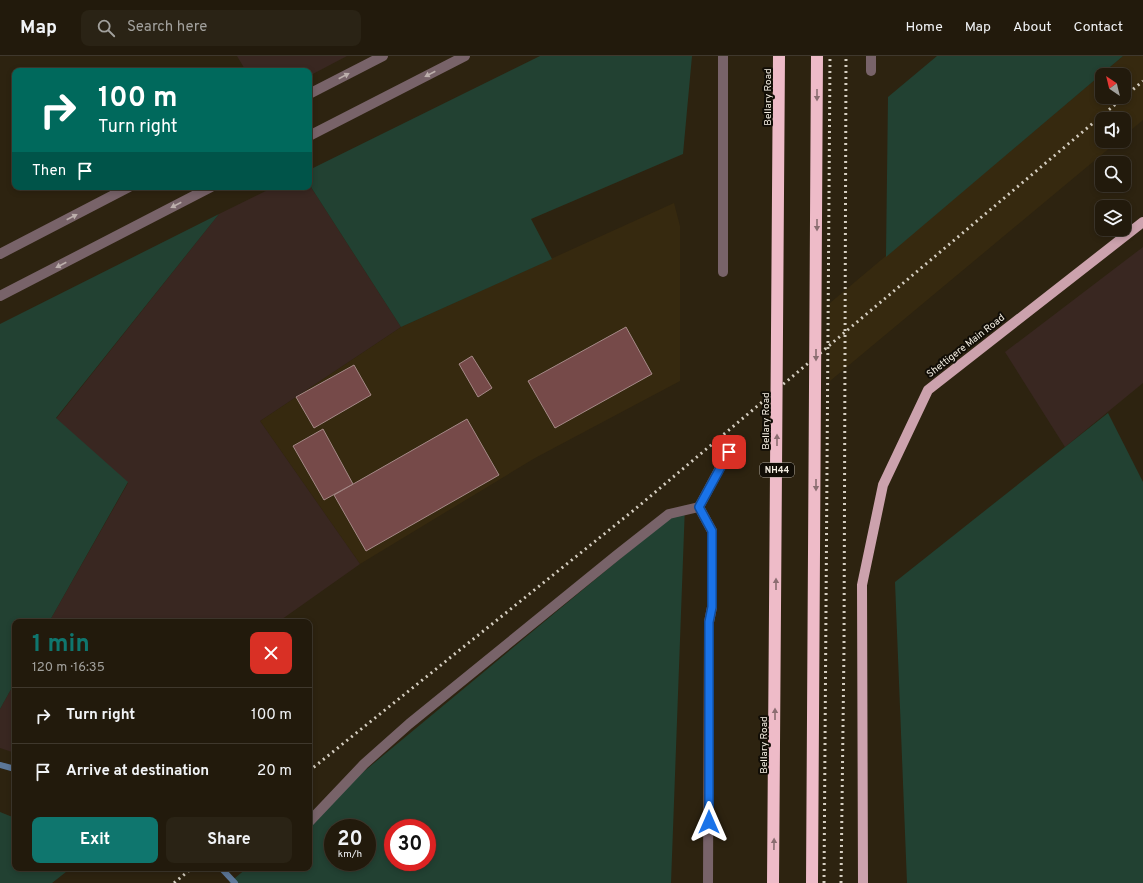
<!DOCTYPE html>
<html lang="en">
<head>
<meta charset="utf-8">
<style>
	:root { --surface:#221a0c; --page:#2a2315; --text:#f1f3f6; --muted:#a2a19d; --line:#3f382d; --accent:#0f766e }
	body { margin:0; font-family:Overpass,sans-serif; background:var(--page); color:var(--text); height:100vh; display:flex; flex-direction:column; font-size:15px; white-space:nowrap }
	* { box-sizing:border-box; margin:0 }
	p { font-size:13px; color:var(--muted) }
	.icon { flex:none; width:22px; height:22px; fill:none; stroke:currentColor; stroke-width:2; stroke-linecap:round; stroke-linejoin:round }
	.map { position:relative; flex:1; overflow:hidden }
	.side { position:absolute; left:12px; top:563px; width:300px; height:252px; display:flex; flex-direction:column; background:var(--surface); border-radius:8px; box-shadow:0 2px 6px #0003,0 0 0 1px var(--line) }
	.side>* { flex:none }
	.top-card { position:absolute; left:12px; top:12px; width:300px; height:122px; border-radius:8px; box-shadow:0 2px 6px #0003,0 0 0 1px var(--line); background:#00695c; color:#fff; overflow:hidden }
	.needle { width:26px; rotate:325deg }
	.buttons { position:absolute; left:1095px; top:12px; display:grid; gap:8px }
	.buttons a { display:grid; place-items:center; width:36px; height:36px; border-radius:8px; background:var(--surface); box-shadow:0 2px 6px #0003,0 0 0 1px var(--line); font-size:20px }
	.speed { position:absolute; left:324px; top:763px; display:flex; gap:8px; font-size:20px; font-weight:700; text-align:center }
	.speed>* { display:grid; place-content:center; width:52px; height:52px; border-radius:50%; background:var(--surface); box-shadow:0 2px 6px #0003,0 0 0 1px var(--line); line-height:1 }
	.speed small { font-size:10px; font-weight:400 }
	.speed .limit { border:6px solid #d22; background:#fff; color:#111 }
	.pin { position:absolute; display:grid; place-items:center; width:34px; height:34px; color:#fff; margin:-17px; border-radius:8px; box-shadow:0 2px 6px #0006 }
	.me { position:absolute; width:44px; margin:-22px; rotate:0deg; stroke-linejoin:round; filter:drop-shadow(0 0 3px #0008) }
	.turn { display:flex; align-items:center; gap:14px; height:84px; padding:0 20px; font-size:18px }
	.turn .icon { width:52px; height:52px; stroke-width:2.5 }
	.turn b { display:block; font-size:28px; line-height:34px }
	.then { display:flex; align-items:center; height:38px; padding:0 20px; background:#0003; gap:8px; font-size:15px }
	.round { display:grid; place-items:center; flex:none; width:42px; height:42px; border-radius:8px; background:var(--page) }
	.overview { display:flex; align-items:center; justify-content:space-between; height:68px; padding:0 20px }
	h1 { font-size:24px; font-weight:700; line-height:30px; color:var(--accent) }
	.cta { display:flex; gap:8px; margin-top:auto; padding:8px 20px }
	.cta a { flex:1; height:46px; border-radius:8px; background:var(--accent); color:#fff; font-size:16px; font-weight:700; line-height:46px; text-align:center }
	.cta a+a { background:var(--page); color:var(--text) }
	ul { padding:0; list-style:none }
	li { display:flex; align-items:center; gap:12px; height:56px; padding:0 20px; border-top:1px solid var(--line) }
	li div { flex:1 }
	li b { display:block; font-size:15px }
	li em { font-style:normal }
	header { display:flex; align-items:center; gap:24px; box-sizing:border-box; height:56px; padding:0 20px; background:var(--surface); border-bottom:1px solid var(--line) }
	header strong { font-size:19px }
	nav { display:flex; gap:22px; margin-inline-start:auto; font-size:14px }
	.search { width:280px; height:36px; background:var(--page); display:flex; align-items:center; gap:10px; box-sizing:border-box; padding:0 14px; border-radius:8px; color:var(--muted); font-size:15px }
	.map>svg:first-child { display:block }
	.built { fill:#36290f; fill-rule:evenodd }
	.industrial { fill:#392721 }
	.green { fill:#224132; fill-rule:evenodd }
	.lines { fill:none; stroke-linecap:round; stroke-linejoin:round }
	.stream { stroke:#5c7798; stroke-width:6 }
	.building { fill:#764a49; stroke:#a68a88 }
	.minor { stroke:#786369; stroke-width:10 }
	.major { stroke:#cca2ad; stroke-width:10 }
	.rail { stroke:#d5cec1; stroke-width:3; stroke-dasharray:2 4; stroke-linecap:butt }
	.highway-bridge { stroke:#eebbc8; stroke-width:12 }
	.oneway { fill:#bcafac }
	.oneway2 { fill:#8b6d71 }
	.route-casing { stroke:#114b97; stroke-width:10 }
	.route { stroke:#1a73e8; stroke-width:7 }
	.labels { text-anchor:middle; stroke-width:4; stroke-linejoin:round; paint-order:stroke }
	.shield { fill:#110d06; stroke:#b0aaa0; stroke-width:1 }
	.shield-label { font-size:9px; font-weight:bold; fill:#f4eee2 }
	.street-label { font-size:10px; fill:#f4eee2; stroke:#110d06 }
</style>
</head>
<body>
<header>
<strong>Map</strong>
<div class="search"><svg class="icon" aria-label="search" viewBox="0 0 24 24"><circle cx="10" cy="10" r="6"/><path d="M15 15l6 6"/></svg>Search here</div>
<nav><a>Home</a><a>Map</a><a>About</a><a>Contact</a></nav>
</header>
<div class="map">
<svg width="1143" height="827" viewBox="0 0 1143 827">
	<rect width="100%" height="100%" fill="#2d2310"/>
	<g class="built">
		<path d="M1123,0H1143V64L1124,80V63H1102V85H1118L830,325V247ZM1102,19H1124V41H1102Z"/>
		<polygon points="674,147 680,170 680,325 535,402 360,508 260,365 401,271"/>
	</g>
	<g class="industrial">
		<polygon points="237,0 347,0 309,20 309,15 246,15"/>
		<polygon points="309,128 401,271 260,365 360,508 278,566 49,566 128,427 56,363 219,158 274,131 309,131"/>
		<polygon points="1143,191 1143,327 1065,391 1005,296"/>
		<polygon points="15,626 15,697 0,692 0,653"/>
	</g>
	<g class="green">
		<polygon points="540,0 692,0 683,98 531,163 552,203 401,271 309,128 309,114"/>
		<polygon points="937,0 1123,0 886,201 888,41"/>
		<polygon points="219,158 56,362 128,426 49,566 15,566 15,626 0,653 0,268"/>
		<polygon points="1108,357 1143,426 1143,827 907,827 895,526"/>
		<path d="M685,449L671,827H229L247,812H309V761ZM333,772H367V806H333ZM393,772H427V806H393Z"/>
		<polygon points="0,756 15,762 15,812 71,812 52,827 0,827"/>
	</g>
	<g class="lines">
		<g class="stream">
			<polyline points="0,709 15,713"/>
			<polyline points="221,812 235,827"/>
		</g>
	</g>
	<g class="building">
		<polygon points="626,271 652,318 555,372 528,325"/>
		<polygon points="472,300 492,332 478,341 459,308"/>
		<polygon points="354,309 371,339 314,372 296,341"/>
		<polygon points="467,363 499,419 366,495 334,439"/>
		<polygon points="323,373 353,428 324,444 293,390"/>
	</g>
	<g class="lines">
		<g class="minor">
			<polyline points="723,0 723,216"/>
			<polyline points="871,0 871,15"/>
			<polyline points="309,38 383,0"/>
			<polyline points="309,80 465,0"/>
			<polyline points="0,198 129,131"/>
			<polyline points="0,240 211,131"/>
			<polyline points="699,451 729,395"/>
			<polyline points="309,766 364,708 409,668 617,499 669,458 699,451 712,475 712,551 709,566 708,827"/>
		</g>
		<polyline class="major" points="863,827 862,529 883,429 928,334 1143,166"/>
		<g class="rail">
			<polyline points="1124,41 1143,25"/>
			<polyline points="309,715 634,454 1124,41"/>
			<polyline points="174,827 192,812"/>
			<polyline points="824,827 830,0"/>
			<polyline points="841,827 844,592 846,0"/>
		</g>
		<g class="highway-bridge">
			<polyline points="773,827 779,0"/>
			<polyline points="812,827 817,0"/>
		</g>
	</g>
	<defs><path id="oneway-solid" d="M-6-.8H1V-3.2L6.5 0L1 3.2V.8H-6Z"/></defs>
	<g class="oneway">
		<use href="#oneway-solid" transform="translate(430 18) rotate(153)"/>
		<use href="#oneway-solid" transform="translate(344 20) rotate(-27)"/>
		<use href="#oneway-solid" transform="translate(176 149) rotate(153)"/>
		<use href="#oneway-solid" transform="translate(72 161) rotate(-27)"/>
		<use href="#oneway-solid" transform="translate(61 209) rotate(153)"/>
	</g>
	<g class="oneway2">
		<use href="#oneway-solid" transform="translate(817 39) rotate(90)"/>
		<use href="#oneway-solid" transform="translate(817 169) rotate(90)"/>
		<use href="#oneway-solid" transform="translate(816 299) rotate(90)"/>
		<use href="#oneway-solid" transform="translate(777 384) rotate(-90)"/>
		<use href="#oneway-solid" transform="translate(816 429) rotate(90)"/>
		<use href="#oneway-solid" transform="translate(776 528) rotate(-90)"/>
		<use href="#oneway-solid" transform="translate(775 658) rotate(-90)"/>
		<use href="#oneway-solid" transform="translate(774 788) rotate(-89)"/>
	</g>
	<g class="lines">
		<defs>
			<polyline id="route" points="709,766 709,566 712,551 712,475 699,451 729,396"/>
		</defs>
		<use href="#route" class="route-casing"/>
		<use href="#route" class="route"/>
	</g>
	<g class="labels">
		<rect class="shield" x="760" y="407" width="34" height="14" rx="3"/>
		<g class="shield-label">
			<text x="777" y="417">NH44</text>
		</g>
		<g class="street-label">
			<text transform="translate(767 41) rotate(-90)" y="4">Bellary Road</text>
			<text transform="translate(965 289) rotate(-38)" y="4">Shettigere Main Road</text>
			<text transform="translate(765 365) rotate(-90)" y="4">Bellary Road</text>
			<text transform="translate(763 689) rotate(-90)" y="4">Bellary Road</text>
		</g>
	</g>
</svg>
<div class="buttons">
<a><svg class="needle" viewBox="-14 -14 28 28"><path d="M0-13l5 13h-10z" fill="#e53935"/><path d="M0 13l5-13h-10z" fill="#a2a19d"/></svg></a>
<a><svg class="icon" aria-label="sound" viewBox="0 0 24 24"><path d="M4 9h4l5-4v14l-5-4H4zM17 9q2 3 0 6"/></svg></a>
<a><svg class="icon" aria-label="search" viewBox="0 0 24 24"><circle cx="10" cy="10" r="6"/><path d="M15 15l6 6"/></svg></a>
<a><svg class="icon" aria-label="layers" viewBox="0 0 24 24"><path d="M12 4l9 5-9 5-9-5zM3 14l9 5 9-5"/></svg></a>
</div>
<div class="speed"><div>20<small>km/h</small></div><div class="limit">30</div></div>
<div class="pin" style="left:729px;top:396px;background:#d93025"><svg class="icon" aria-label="arrive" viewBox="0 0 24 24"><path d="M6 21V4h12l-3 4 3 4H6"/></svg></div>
<svg class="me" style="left:709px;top:766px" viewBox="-20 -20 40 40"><path d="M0-17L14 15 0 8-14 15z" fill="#1a73e8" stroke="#fff" stroke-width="4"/></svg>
<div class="top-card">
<div class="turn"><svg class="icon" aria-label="right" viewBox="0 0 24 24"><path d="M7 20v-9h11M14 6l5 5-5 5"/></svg><div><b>100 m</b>Turn right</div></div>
<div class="then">Then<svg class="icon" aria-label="arrive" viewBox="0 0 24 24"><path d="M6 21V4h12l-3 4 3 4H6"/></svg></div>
</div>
<section class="side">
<div class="overview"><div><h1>1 min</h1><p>120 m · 16:35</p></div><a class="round" style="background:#d93025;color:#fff"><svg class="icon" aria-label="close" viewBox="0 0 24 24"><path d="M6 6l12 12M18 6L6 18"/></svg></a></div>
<ul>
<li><svg class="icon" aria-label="right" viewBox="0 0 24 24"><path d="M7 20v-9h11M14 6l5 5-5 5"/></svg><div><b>Turn right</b></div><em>100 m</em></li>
<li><svg class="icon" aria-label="arrive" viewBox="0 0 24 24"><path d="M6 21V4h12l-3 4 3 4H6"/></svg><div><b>Arrive at destination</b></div><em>20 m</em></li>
</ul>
<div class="cta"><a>Exit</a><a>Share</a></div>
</section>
</div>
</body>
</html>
